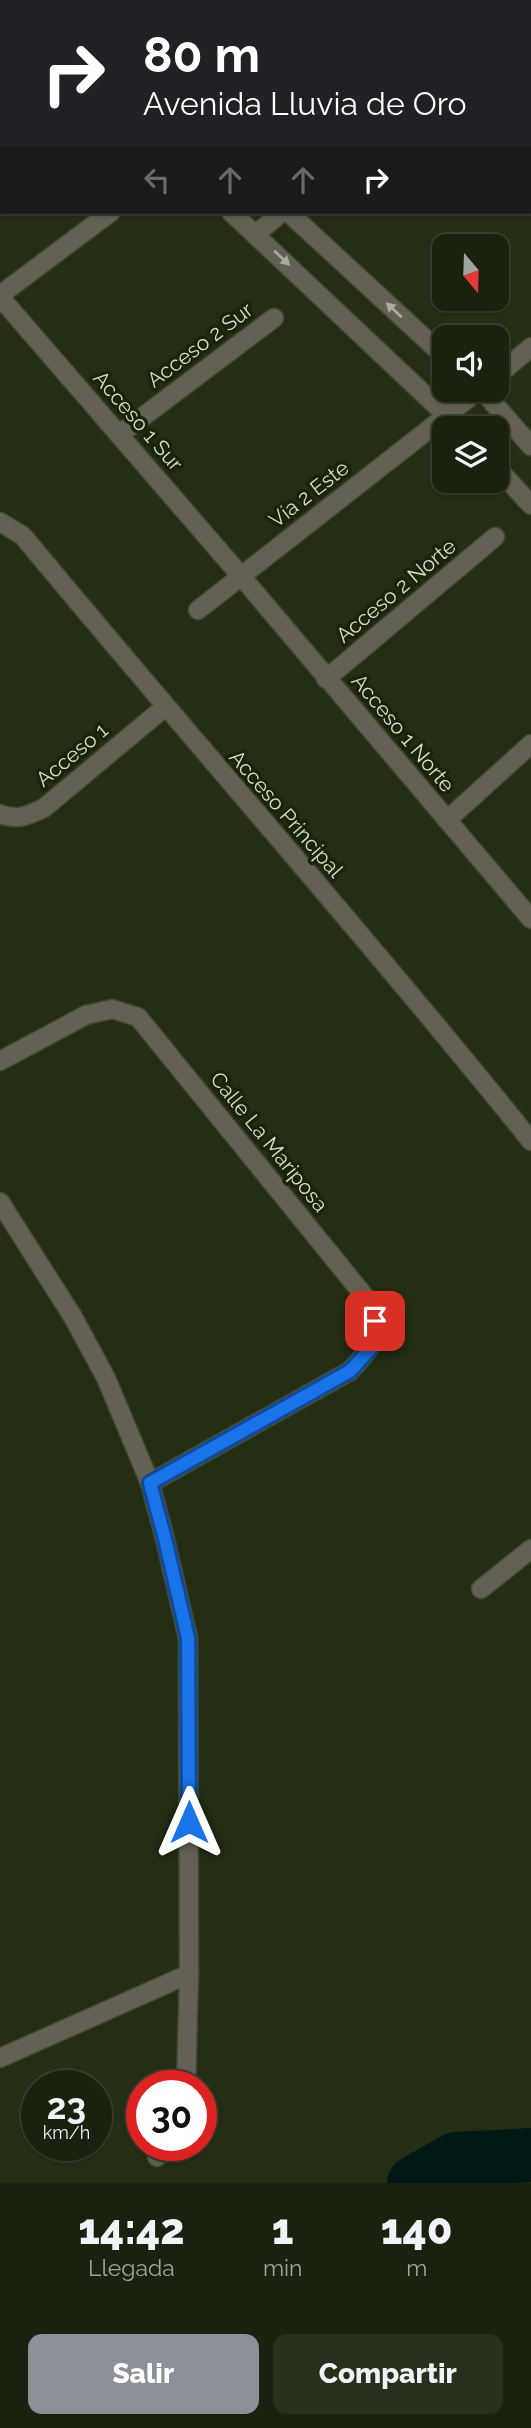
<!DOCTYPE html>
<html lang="es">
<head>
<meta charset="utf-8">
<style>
	:root { --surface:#1a220f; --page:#272f1d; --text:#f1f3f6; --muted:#9fa49e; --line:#383f2f; --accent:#8c9099 }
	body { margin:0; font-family:Raleway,sans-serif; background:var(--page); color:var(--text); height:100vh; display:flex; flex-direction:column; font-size:26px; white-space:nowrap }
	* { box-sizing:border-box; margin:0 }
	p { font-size:23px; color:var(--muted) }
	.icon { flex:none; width:38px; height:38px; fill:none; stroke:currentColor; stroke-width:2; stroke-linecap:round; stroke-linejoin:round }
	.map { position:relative; height:2183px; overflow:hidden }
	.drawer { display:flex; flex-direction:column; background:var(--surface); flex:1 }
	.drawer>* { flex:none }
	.banner { position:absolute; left:0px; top:0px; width:532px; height:214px; box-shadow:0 2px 5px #0004,0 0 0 2px var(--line); background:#202124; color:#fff; overflow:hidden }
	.needle { width:46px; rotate:161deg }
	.fabs { position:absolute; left:432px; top:234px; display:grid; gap:14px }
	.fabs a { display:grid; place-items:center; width:77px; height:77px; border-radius:14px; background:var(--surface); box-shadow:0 2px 5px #0004,0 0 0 2px var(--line); font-size:35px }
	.speed { position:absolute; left:21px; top:2070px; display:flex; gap:14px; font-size:35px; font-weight:700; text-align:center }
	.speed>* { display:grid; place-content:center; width:91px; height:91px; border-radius:50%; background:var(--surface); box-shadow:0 2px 5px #0004,0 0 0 2px var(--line); line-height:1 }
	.speed small { font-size:18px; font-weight:400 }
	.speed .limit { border:10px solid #d22; background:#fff; color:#111 }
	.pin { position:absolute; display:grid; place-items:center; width:60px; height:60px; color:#fff; margin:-30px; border-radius:14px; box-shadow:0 4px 10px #0006 }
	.me { position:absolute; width:77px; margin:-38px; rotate:0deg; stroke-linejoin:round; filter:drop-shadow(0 0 5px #0008) }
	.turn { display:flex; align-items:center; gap:24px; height:147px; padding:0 28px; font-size:32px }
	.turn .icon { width:91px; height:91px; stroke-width:2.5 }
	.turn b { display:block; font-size:49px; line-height:60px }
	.lanes { display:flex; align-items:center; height:66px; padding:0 28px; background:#0003; justify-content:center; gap:35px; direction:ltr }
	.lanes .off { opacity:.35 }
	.eta { display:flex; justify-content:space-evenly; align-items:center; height:119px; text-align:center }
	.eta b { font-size:42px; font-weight:800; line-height:49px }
	.action { display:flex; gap:14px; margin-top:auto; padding:14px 28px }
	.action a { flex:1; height:80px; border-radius:14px; background:var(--accent); color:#fff; font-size:28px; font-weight:800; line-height:80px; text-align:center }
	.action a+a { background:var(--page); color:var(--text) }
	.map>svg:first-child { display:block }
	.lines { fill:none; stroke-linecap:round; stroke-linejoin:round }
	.river { stroke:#001916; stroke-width:54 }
	.service-casing { stroke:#404a32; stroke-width:21 }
	.minor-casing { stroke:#404a32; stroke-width:21 }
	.service { stroke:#646154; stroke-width:18 }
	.minor { stroke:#646154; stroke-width:18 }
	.oneway { fill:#a8ac9d }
	.route-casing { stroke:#114b97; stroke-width:18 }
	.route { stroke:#1a73e8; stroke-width:12 }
	.labels { text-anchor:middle; stroke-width:7; stroke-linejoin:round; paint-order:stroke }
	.street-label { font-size:21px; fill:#d6dece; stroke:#1a240b }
</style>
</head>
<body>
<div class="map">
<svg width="531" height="2183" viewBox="0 0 531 2183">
	<rect width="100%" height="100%" fill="#232e14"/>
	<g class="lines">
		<polyline class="river" points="414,2183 456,2159 531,2155"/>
		<defs>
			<g id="service">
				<polyline points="0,295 111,212"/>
				<polyline points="0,297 241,576 531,919"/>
				<polyline points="120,434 274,318"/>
				<polyline points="326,679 495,537"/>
				<polyline points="447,820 531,744"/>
			</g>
			<g id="minor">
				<polyline points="16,0 17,2"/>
				<polyline points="104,0 109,2"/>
				<polyline points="63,2 68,0"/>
				<polyline points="138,2 140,0"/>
				<polyline points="524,2 526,0"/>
				<polyline points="0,97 2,96"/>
				<polyline points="231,212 461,429"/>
				<polyline points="288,212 444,356"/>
				<polyline points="256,234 282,212"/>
				<polyline points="497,376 531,347"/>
				<polyline points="482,390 531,446"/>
				<polyline points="497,468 531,505"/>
				<path d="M0,522L23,536C191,739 366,936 531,1141"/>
				<polyline points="198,610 479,390"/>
				<path d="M0,814C17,821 29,815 44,808L165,707"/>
				<path d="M0,1061L86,1015L112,1009L138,1017L366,1298C380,1336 377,1342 350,1371L150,1483"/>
				<polyline points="0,1202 73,1317 106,1378 150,1483 165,1539 188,1638 189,1974 186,2086"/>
				<polyline points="481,1589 531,1549"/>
				<polyline points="0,2058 189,1974"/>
				<polyline points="157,2157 164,2146"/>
			</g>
		</defs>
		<use href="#service" class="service-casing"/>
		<use href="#minor" class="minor-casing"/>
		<use href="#service" class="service"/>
		<use href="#minor" class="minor"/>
	</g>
	<defs><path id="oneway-solid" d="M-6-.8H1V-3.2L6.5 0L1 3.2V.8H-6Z" transform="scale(1.75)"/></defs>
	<g class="oneway">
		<use href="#oneway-solid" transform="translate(282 258) rotate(43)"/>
		<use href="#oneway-solid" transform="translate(394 310) rotate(-137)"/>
	</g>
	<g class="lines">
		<defs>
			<polyline id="route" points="189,1822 188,1638 165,1539 150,1483 350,1371 372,1347 375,1321"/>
		</defs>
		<use href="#route" class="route-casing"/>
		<use href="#route" class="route"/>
	</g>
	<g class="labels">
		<g class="street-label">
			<text transform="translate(200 345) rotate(-37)" y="7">Acceso 2 Sur</text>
			<text transform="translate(138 421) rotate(49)" y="7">Acceso 1 Sur</text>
			<text transform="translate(309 494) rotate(-38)" y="7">Vía 2 Este</text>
			<text transform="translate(396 591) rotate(-40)" y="7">Acceso 2 Norte</text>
			<text transform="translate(403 733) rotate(50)" y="7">Acceso 1 Norte</text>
			<text transform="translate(72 755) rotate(-40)" y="7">Acceso 1</text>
			<text transform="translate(286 814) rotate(49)" y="7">Acceso Principal</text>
			<text transform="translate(269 1142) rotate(51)" y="7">Calle La Mariposa</text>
		</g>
	</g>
</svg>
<div class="fabs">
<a><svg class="needle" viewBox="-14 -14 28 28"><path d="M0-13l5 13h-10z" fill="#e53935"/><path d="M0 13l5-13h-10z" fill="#9fa49e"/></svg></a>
<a><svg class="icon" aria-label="sound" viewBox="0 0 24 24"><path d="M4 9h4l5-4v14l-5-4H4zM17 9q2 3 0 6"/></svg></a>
<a><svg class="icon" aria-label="layers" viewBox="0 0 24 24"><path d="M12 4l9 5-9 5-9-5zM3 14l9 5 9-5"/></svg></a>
</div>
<div class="speed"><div>23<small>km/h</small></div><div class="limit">30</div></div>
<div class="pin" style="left:375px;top:1321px;background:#d93025"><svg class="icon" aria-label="arrive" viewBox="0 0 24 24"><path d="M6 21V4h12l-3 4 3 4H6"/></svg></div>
<svg class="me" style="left:189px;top:1822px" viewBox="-20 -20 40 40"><path d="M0-17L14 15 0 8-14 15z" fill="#1a73e8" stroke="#fff" stroke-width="4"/></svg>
<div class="banner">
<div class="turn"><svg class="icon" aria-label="right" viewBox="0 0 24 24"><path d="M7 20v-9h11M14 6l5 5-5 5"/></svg><div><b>80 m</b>Avenida Lluvia de Oro</div></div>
<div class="lanes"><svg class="icon off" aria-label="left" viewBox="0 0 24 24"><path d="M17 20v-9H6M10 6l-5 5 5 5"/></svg><svg class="icon off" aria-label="ahead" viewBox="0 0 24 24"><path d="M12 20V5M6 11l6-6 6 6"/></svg><svg class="icon off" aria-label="ahead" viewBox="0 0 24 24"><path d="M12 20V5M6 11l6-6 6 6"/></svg><svg class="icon" aria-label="right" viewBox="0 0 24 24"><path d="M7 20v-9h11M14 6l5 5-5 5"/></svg></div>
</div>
</div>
<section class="drawer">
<div class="eta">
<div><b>14:42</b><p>Llegada</p></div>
<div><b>1</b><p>min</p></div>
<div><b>140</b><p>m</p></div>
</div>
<div class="action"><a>Salir</a><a>Compartir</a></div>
</section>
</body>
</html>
